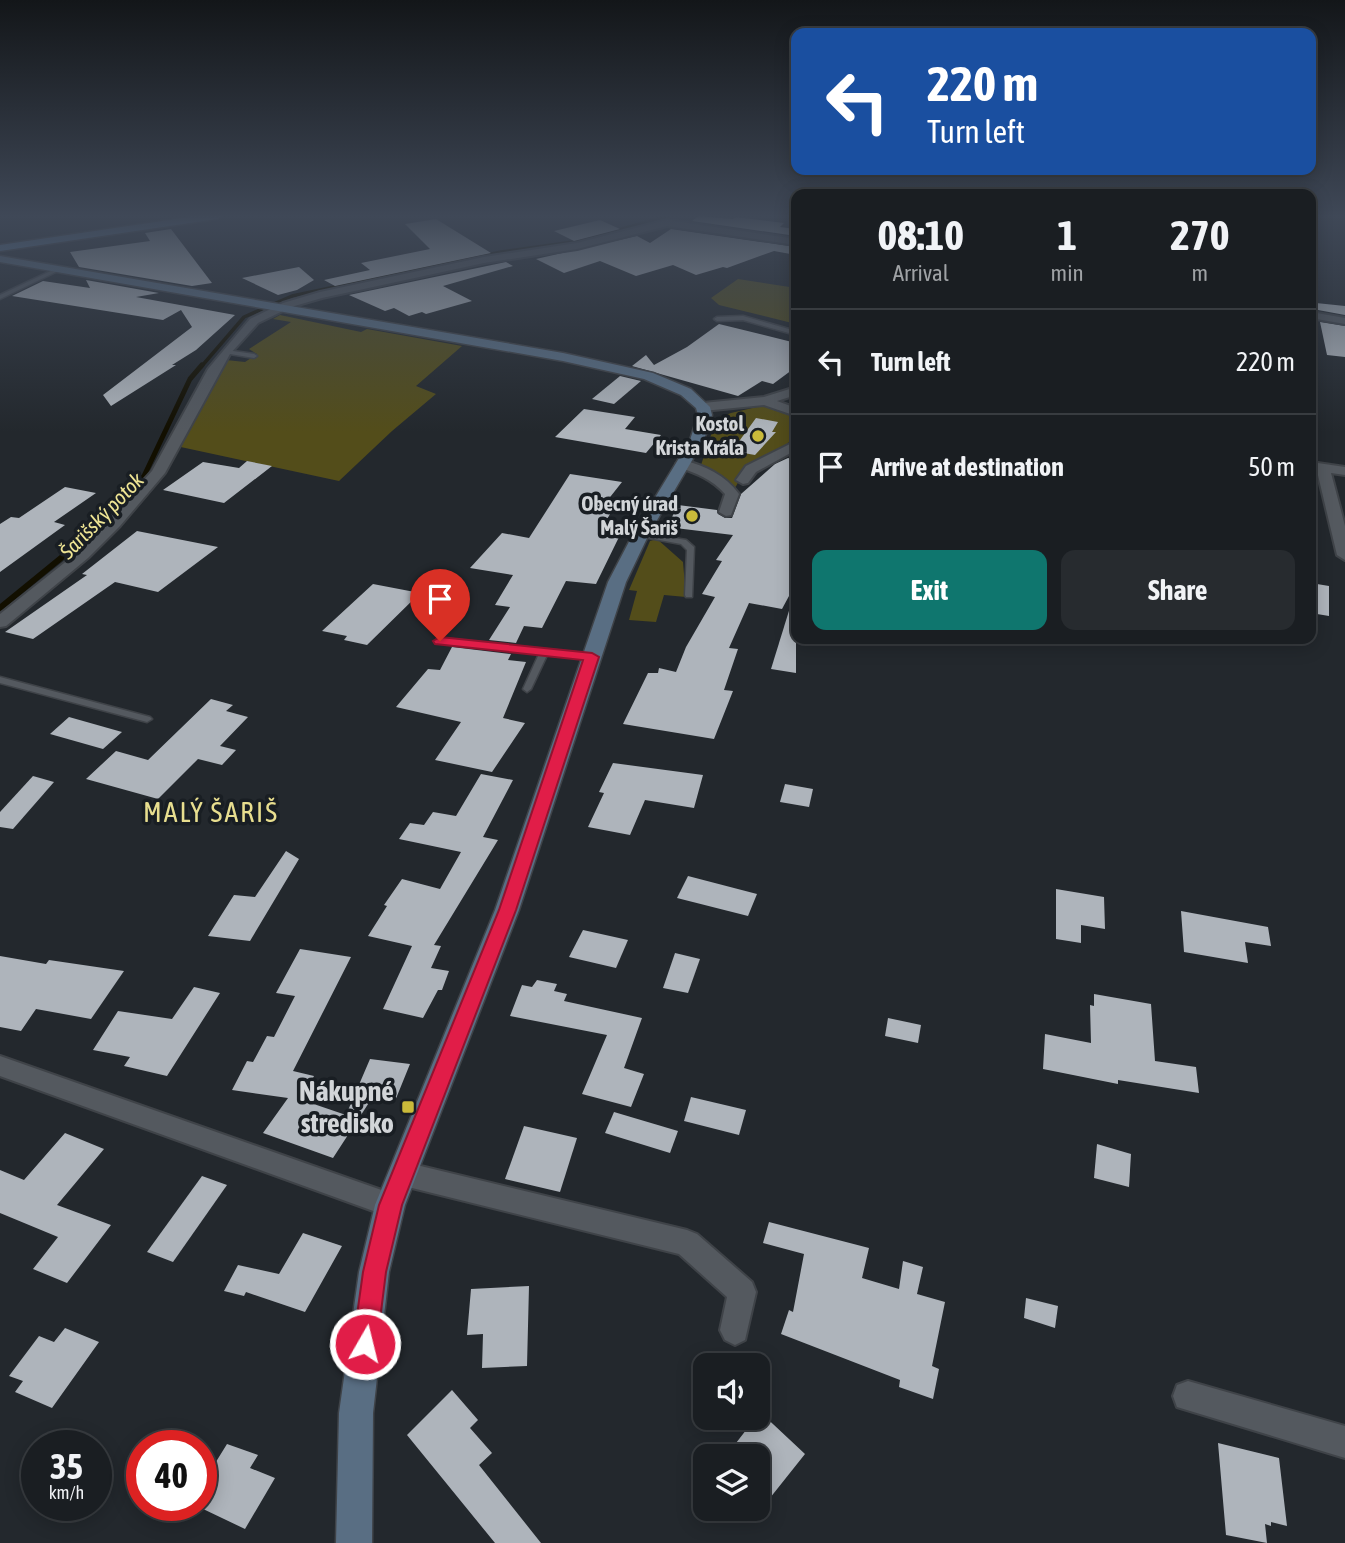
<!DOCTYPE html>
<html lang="en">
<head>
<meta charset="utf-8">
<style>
	:root { --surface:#1a1e22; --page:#272b2f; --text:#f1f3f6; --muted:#9fa2a5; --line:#383c40; --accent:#0f766e }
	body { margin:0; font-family:"Asap Condensed",sans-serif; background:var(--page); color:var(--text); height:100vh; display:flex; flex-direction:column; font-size:26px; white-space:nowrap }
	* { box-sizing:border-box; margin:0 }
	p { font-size:23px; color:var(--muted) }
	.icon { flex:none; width:38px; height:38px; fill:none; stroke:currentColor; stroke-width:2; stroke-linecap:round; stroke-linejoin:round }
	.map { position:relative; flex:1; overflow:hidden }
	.details { position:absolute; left:791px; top:189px; width:525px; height:455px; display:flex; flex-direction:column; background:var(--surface); border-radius:14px; box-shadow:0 4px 18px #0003,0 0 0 2px var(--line) }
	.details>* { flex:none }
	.guide { position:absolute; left:791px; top:28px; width:525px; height:147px; border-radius:14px; box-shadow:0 4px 18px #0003,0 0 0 2px var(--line); background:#1a4fa0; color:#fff; overflow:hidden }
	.tools { position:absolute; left:693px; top:1353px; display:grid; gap:14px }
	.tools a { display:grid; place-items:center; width:77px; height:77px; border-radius:14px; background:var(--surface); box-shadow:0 4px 18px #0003,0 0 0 2px var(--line); font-size:35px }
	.speed { position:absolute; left:21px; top:1430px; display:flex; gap:14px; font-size:35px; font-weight:700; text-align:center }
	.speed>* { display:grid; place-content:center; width:91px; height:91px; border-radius:50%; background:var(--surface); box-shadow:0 4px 18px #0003,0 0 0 2px var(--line); line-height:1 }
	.speed small { font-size:18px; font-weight:400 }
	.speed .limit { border:10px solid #d22; background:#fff; color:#111 }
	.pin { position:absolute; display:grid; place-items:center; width:60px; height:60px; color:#fff; margin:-72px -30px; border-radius:50% 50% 50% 0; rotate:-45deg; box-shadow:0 0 7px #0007 }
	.pin .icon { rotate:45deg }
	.me { position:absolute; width:77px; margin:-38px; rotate:8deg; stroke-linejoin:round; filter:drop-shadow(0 0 5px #0008) }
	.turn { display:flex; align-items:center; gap:24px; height:147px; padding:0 21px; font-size:32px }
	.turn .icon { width:91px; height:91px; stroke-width:2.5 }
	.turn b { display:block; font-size:49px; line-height:60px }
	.eta { display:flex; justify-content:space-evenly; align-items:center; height:119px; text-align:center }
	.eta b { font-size:42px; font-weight:700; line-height:49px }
	.action { display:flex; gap:14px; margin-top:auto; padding:14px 21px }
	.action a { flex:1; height:80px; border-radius:14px; background:var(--accent); color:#fff; font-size:28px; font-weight:700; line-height:80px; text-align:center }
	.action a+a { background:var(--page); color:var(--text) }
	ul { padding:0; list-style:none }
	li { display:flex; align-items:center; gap:21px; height:105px; padding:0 21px; border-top:2px solid var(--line) }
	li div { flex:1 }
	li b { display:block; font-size:26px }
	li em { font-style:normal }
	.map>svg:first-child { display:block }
	.green { fill:#534d1a }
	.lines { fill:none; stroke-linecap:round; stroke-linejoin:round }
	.stream-far2 { stroke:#120f00; stroke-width:3.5 }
	.stream-far1 { stroke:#120f00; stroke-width:5 }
	.stream { stroke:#120f00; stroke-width:6 }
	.building { fill:#aeb4bb }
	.lane-casing { stroke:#3f4348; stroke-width:3 }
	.street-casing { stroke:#3f4348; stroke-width:4 }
	.secondary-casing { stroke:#3f4348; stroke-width:3 }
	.primary-casing { stroke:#3f4348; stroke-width:3 }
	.lane { fill:#54595f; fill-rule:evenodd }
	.street { fill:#54595f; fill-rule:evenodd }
	.secondary { fill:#596e83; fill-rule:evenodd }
	.primary { fill:#5f82a6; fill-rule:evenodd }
	.route { fill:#e11d48; stroke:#92132f; stroke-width:2 }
	.poi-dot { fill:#caba3a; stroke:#191e23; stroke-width:2.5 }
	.labels { text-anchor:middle; stroke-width:7; stroke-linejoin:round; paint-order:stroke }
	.far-poi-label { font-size:21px; font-weight:bold; fill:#d2d5d8; stroke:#191e23; text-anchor:end }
	.far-water-label { font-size:21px; font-style:italic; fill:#efe594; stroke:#191e23 }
	.quarter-label { font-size:28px; letter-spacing:2px; fill:#e8de8f; stroke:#191e23 }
	.near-poi-label { font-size:28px; font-weight:bold; fill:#d2d5d8; stroke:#191e23; text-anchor:end }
</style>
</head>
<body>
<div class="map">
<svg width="1345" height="1543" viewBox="0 0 1345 1543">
	<rect width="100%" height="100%" fill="#23282d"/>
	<g class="green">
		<polygon points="738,279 796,288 796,324 719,305 711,298"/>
		<polygon points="280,315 361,332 367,329 462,346 416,386 436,394 392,431 339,481 176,446 226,360 245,362 257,354 249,349 291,322 273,319"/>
		<path d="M761,406L779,409L796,419C796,454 769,449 747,465C741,471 740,482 734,489L721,476L701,465L715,423L720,417L731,413Z"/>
		<polygon points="657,539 683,562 686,597 664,595 656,622 629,620 637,591 629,590 650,541"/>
	</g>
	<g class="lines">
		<polyline class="stream-far2" points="201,367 244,317 292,296 501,252 580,241 668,216"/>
		<polyline class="stream-far1" points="59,560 144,476 190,379 202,365"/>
		<polyline class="stream" points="0,608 61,558"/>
	</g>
	<g class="building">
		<polygon points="698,216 733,219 736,217 784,223 780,227 796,229 796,236 692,221"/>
		<polygon points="436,219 491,253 335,286 324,280 370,270 361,263 430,249 405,224"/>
		<polygon points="600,220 620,229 574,241 554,231"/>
		<polygon points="171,229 212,283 192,286 79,267 70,252 150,241 145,233"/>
		<polygon points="671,229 796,247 796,255 774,251 727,268 723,267 696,275 673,265 636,276 600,261 564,273 536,259 637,236 650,243"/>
		<polygon points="506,262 513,266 443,286 472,301 426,314 422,312 409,316 394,308 385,311 349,295"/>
		<polygon points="299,267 314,280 297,290 278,295 242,278"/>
		<polygon points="86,280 159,293 136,297 235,315 196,350 172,365 176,365 111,406 103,395 192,327 181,310 163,320 12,296 43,281 90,288"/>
		<polygon points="1316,303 1345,306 1345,315 1318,310"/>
		<polygon points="1320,322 1345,326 1345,357 1327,355"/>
		<polygon points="719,324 796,343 796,367 773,384 762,381 738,396 632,366 646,355 654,365 687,347"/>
		<polygon points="620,376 641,381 614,404 592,399"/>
		<polygon points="584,409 635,417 625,429 661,435 646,453 555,437"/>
		<polygon points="756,418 778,422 772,432 776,432 755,455 732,451"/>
		<polygon points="788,458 796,460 796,583 782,609 749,603 729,648 738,649 724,690 733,691 714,739 623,724 648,673 658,673 659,668 676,672 686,647 715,597 702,594 722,561 716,560 733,535 667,527 678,505 717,510 718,514 725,518 732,518 741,494 775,464"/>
		<polygon points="247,461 272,466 224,503 163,490 203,462 239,468"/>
		<polygon points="570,474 622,482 607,501 617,502 606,521 623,523 616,537 619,537 596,584 566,581 542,628 524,626 516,643 489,640 510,607 495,605 513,575 470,568 502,533 529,538"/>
		<polygon points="65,487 96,493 54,522 65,525 0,572 0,524 11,517 19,518"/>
		<polygon points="137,531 218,547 158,592 115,582 33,639 5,632 87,575 82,574"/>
		<polygon points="1311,583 1329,586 1329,616 1311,613"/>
		<polygon points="373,584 420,593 367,645 344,640 347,636 322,631"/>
		<polygon points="792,601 796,602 796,673 771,669"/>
		<polygon points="452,647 511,654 508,660 526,662 503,718 525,723 492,772 435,760 461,722 396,707 428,669 440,670"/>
		<polygon points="211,699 233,705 226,711 248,717 220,746 236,750 222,765 198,759 158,799 86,779 116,751 148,760"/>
		<polygon points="69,717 122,732 103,749 50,734"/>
		<polygon points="613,763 703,775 694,808 645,800 630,835 588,827 604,793 599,792"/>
		<polygon points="481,774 513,780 483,837 498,840 434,945 441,946 431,968 449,971 442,990 438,990 423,1018 383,1009 412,946 368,936 387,906 384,905 402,879 440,889 461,852 399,839 410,823 424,825 433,812 456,816"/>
		<polygon points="33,776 54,782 13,829 0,827 0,812"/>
		<polygon points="785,784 813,789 809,807 780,802"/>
		<polygon points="286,851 299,859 250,941 208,936 234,895 255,897"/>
		<polygon points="688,876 757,894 748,916 677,898"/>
		<polygon points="1056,889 1104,897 1105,929 1081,925 1081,943 1056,939"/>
		<polygon points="1181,911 1268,927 1271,946 1245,942 1248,963 1184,952"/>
		<polygon points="583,930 628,940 616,968 569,957"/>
		<polygon points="300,949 351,957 293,1071 314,1076 302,1100 346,1115 370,1059 410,1064 395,1101 372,1098 333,1158 263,1133 288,1098 232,1090 247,1061 253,1062 267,1036 274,1037 295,996 276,993"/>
		<polygon points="675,953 700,959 688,993 663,988"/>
		<polygon points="0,956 46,964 49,960 124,971 91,1019 36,1009 21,1031 0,1027"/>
		<polygon points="537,980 557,984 554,991 567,994 564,1001 642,1018 624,1068 644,1074 631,1107 582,1094 607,1035 510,1016 522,985 532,987"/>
		<polygon points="194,987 220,993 167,1076 124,1066 130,1057 93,1050 118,1011 172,1019"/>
		<polygon points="1094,994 1151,1004 1155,1061 1196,1067 1199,1093 1118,1080 1118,1084 1043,1069 1045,1034 1091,1043 1090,1005 1094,1006"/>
		<polygon points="888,1018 921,1025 918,1043 885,1036"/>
		<polygon points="691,1097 746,1110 739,1135 684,1121"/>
		<polygon points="614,1112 678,1131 670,1153 605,1133"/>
		<polygon points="524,1126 577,1138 560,1192 505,1179"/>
		<polygon points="65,1133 104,1149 57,1205 111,1225 67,1283 33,1269 58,1237 0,1213 0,1170 24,1180"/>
		<polygon points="1097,1144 1131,1154 1129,1187 1094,1178"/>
		<polygon points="202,1176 227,1185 173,1262 147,1252"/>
		<polygon points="769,1222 869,1248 862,1278 899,1289 903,1261 923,1267 917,1294 945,1302 932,1366 939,1369 933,1399 899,1387 900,1380 781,1334 789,1310 793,1312 804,1254 763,1243"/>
		<polygon points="303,1233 342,1246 305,1312 246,1292 244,1296 224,1291 238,1265 279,1274"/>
		<polygon points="529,1286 527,1366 482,1368 483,1334 467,1335 471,1289"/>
		<polygon points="1026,1298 1058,1306 1055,1328 1024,1318"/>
		<polygon points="65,1328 99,1342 52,1408 15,1392 23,1381 9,1376 39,1336 54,1342"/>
		<polygon points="452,1390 478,1420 470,1428 492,1453 479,1465 541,1543 495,1543 407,1435"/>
		<polygon points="760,1412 805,1454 758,1513 758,1456 726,1456"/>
		<polygon points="1218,1443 1279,1458 1287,1526 1271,1522 1271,1526 1265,1524 1267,1543 1226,1535"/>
		<polygon points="227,1444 258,1455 250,1468 275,1478 245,1529 201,1508 201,1486"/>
	</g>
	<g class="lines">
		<defs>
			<g id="lane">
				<polygon points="57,268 62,269 0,299 0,295"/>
				<polygon points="743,316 796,331 796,335 743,320 717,321 714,319 717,317"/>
				<polygon points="226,350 254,354 257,356 254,358 224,353 223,352"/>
				<polygon points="638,532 686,540 694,547 692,597 686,597 685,595 687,550 681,544 638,536"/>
				<polygon points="440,638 592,654 596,657 592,660 547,655 531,689 527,692 523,689 539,654 437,643 436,641 437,639"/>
				<polygon points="0,677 150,717 152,719 147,722 0,683"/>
			</g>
			<g id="street">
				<polygon points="667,220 796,239 796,245 667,226 577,249 484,263 322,298 291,307 258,323 230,354 165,473 120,526 88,558 6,626 0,627 0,614 78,552 152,471 208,369 250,319 283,303 320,292 484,257 577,243"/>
				<polygon points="1311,312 1345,318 1345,324 1311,318"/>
				<polygon points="796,387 796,395 777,401 796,408 796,416 764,405 703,411 697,407 703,403 764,397"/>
				<polygon points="796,441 796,450 756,472 748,483 743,484 736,480 746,466"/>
				<path d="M683,460C706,466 725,475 739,494L731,515L726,516L719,512L725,494C712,479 696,473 678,467L676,464Z"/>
				<polygon points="1311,462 1345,467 1345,475 1331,473 1345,526 1345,560 1337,555 1317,471 1311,470"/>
				<polygon points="0,1056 390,1193 400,1196 404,1205 400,1214 390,1217 0,1076"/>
				<polygon points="404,1162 687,1230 697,1234 752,1282 756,1292 745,1340 735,1345 725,1340 720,1330 727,1297 679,1254 404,1186 395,1182 391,1174 395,1166"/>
				<polygon points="1188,1381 1345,1426 1345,1458 1177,1407 1173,1396 1177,1385"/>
			</g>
			<polygon id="secondary" points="0,256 563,353 653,373 691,389 710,407 712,415 704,440 649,534 626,582 519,910 405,1205 389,1272 373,1413 372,1543 336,1543 339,1413 359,1272 375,1205 495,910 608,582 633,534 690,440 698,415 696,408 681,395 644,379 563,361 0,262"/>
			<polygon id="primary" points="196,216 222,216 217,219 0,251 0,245"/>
		</defs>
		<use href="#lane" class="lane-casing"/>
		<use href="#street" class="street-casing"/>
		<use href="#secondary" class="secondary-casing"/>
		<use href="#primary" class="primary-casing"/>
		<use href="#lane" class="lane"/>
		<use href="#street" class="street"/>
		<use href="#secondary" class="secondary"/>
		<use href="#primary" class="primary"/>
	</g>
	<linearGradient id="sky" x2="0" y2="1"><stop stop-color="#131619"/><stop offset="0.5" stop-color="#3f4857"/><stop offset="1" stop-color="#3f4857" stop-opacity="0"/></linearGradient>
	<rect width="1345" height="432" fill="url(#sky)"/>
	<polygon class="route" points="440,637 592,653 599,657 516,910 402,1205 386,1272 377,1344 374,1352 365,1356 356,1352 353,1344 363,1272 379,1205 499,910 583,660 435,644 433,641"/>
	<g class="poi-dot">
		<circle cx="758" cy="436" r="7"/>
		<circle cx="692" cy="516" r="7"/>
		<rect x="401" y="1100" width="14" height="14" rx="3.5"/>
	</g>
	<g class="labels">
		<g class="far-poi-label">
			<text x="744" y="431">Kostol<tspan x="744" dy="24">Krista Kráľa</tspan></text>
			<text x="678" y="511">Obecný úrad<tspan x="678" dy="24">Malý Šariš</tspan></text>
		</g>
		<g class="far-water-label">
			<text transform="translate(102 516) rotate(-46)" y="7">Šarišský potok</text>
		</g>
		<g class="quarter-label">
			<text x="211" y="822">MALÝ ŠARIŠ</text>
		</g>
		<g class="near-poi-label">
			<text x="394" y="1101">Nákupné<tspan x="394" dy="32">stredisko</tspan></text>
		</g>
	</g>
</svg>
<div class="tools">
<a><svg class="icon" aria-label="sound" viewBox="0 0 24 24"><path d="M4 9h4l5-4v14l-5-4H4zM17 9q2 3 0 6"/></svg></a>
<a><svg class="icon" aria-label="layers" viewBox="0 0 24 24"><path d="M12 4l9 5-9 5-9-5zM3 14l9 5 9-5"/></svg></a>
</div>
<div class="speed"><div>35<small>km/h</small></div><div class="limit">40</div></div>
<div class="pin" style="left:440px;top:641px;background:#d93025"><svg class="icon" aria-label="arrive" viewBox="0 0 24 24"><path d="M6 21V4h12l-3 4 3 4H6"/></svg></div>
<svg class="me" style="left:365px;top:1344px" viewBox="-20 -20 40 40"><circle r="17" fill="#e11d48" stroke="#fff" stroke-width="3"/><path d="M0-11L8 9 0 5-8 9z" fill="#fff"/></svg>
<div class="guide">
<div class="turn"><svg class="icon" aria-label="left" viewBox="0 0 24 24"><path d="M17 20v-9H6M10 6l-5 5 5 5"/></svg><div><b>220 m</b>Turn left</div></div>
</div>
<section class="details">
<div class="eta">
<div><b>08:10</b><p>Arrival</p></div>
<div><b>1</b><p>min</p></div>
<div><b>270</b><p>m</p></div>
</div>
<ul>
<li><svg class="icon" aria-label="left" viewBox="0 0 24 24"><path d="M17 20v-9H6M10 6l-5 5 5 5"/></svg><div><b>Turn left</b></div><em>220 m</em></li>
<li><svg class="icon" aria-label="arrive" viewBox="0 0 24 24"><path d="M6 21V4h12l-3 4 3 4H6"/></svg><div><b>Arrive at destination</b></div><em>50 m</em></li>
</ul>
<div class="action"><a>Exit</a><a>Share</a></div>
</section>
</div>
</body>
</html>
